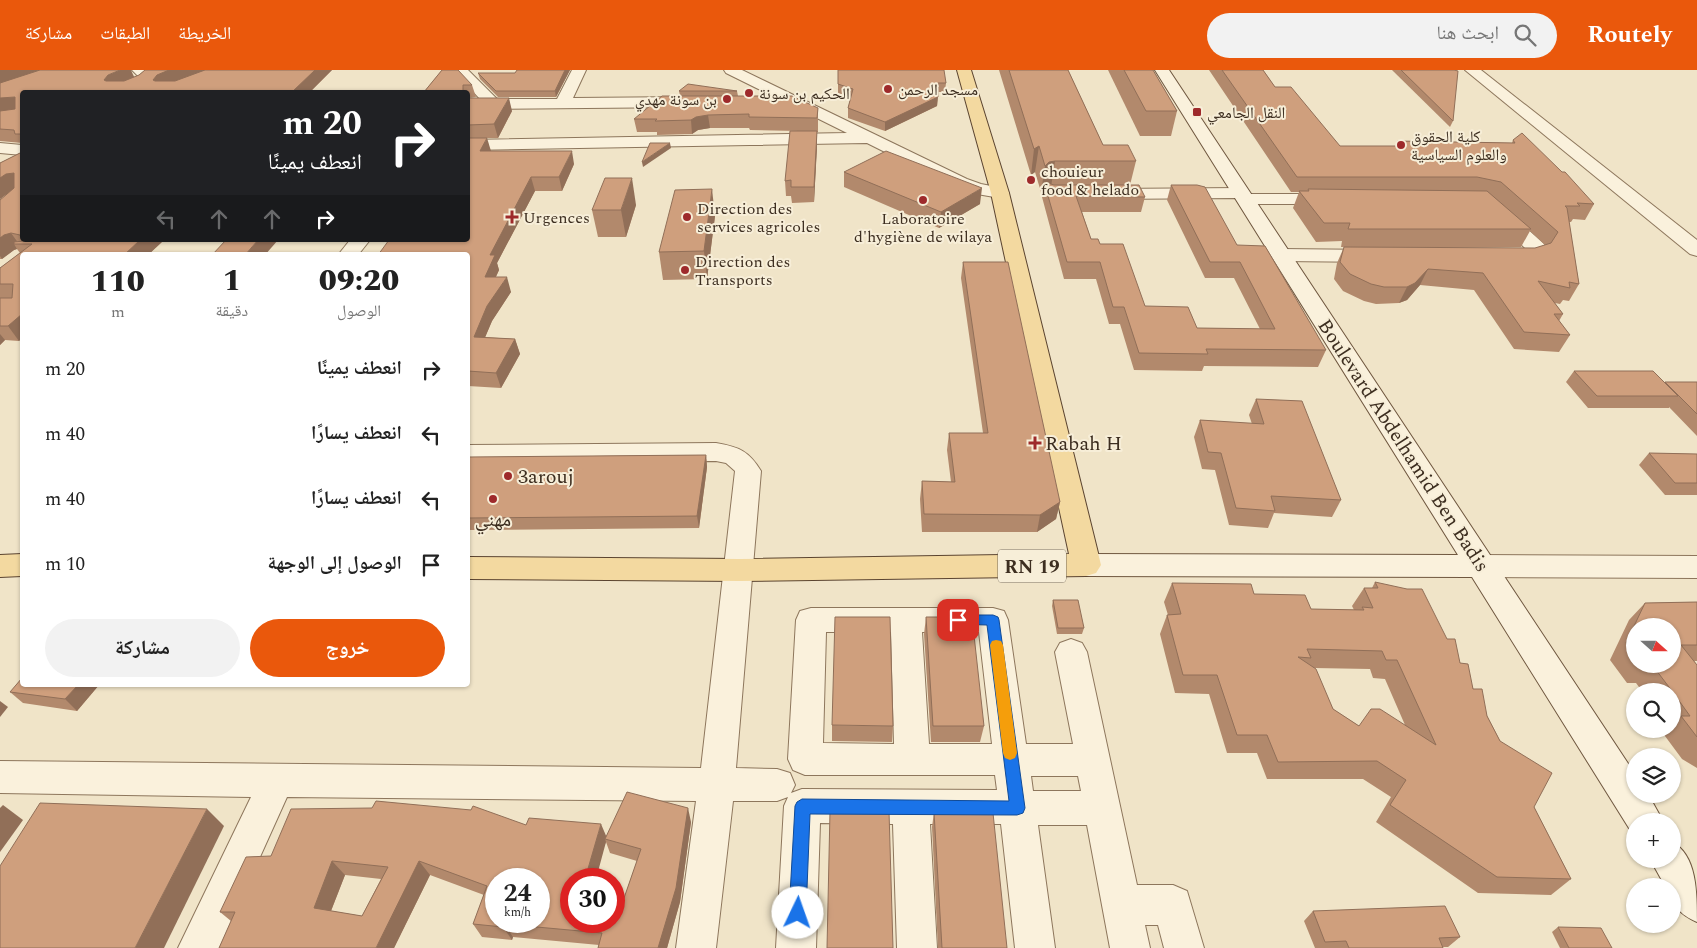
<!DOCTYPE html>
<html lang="ar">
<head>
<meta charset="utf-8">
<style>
	:root { --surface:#fff; --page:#f2f2f2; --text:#222; --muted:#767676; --accent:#ea580c }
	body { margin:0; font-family:Spectral,"Noto Naskh Arabic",serif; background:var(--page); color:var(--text); direction:rtl; height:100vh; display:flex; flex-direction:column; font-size:19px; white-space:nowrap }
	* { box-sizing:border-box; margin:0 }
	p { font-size:16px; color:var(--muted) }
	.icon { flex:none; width:28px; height:28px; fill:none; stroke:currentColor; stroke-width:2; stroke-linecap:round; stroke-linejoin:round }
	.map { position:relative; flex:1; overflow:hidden; direction:ltr }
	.sheet { position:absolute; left:20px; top:182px; width:450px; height:435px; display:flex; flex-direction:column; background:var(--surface); border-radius:5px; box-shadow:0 1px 4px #0004; direction:rtl }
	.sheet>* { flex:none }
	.guide { position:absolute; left:20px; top:20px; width:450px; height:152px; border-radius:5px; box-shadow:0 1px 4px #0004; direction:rtl; background:#202124; color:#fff; overflow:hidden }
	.needle { width:32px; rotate:111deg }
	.fabs { position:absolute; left:1626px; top:548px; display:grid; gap:10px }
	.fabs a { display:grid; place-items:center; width:55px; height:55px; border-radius:50%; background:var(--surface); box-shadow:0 1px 4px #0004; font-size:25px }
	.speed { position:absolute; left:485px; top:798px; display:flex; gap:10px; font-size:25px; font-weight:700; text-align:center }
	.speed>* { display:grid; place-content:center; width:65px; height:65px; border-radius:50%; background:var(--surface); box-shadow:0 1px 4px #0004; line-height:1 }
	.speed small { font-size:12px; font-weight:400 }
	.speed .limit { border:8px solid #d22; background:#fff; color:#111 }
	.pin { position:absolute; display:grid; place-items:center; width:42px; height:42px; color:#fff; margin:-21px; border-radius:10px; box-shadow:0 2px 8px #0006 }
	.me { position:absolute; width:55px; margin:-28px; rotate:3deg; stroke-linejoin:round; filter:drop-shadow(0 0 4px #0008) }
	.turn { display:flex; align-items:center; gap:18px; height:105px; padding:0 25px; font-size:22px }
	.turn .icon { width:65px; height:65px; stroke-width:2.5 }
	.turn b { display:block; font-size:35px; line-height:42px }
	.lanes { display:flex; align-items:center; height:48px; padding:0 25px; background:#0003; justify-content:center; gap:25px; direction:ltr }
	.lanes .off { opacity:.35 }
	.eta { display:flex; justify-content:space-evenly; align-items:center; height:85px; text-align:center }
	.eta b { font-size:30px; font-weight:800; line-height:35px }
	.button { display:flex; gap:10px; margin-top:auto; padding:10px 25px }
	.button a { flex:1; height:58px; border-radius:30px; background:var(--accent); color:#fff; font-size:20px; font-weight:800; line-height:58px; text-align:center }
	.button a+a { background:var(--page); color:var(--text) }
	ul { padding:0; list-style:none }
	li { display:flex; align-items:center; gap:15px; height:65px; padding:0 25px }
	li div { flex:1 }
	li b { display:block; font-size:19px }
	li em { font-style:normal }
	header { display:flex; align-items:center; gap:30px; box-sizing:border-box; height:70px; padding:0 25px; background:var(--accent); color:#fff }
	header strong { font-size:24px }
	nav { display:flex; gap:28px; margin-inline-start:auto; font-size:18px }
	.search { width:350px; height:45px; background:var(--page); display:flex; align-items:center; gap:12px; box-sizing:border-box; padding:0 18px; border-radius:28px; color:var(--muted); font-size:19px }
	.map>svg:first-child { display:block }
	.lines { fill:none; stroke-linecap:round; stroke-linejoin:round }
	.minor-casing { stroke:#8d765c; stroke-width:2 }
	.tertiary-casing { stroke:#8d765c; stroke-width:2 }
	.secondary-casing { stroke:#6f573f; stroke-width:2 }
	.primary-casing { stroke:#5b4430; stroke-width:2 }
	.minor { fill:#faf1dc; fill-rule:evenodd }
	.tertiary { fill:#faf1dc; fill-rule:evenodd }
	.secondary { fill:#faf1dc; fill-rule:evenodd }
	.primary { fill:#f3d9a0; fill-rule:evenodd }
	.wall { fill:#b2896c; fill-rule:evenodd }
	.shaded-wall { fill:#916f58 }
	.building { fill:#cf9f7d; stroke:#916f58; fill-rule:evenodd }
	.route { fill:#1a73e8; stroke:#114b97 }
	.slow { fill:#f59e0b }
	.poi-dot { fill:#9e2a2b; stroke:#f7eed8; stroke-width:2 }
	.labels { text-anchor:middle; stroke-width:4; stroke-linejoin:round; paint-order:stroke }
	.far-poi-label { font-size:16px; fill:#3d2e20; stroke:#f7eed8; text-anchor:start }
	.shield { fill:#f7eed8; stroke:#756857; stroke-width:1 }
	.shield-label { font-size:19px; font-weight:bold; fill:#3d2e20 }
	.poi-label { font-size:20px; fill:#3d2e20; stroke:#f7eed8; text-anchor:start }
	.street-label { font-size:20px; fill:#3d2e20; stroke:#f7eed8 }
</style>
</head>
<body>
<header>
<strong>Routely</strong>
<div class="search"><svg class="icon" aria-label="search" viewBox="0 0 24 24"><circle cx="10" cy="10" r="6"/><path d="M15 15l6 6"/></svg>ابحث هنا</div>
<nav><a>الخريطة</a><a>الطبقات</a><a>مشاركة</a></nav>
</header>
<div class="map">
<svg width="1697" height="878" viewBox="0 0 1697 878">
	<rect width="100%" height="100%" fill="#f0e4c8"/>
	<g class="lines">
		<defs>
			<g id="minor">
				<path d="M132,0H148L153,8C143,22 129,22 113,22L115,19L137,10L138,6Z"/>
				<polygon points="453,0 468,0 497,29 557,29 572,0 586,0 573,28 691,27 696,29 699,32 696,35 691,37 468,39 468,29 480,29"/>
				<polygon points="724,0 742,0 967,109 981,114 1006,119 1009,123 1006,127 1000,128 977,124 955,117 867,73 468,80 468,70 847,63 726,3"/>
				<polygon points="1465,0 1481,0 1697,170 1697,186 1690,184"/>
				<polygon points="0,73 22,75 22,85 0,83"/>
				<polygon points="1241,118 1247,119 1250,124 1332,124 1338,125 1341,129 1338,133 1332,134 1245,134 1239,133 1236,128 1107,129 1101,128 1098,124 1101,120 1107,119"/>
				<polygon points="1499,138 1506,140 1544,174 1547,178 1541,187 1526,192 1498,190 1495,186 1498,182 1526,179 1490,144 1492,140"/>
				<polygon points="350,170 370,170 358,185 338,185"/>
				<polygon points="1281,179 1377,180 1384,182 1387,186 1384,190 1377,192 1281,191 1274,189 1271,185 1274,181"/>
				<path d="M716,373C739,377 749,381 761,401L736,698L777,699L790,703L795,715L791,723L802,719L997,720L995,705H805L793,700L788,689L796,550L800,541L811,538H993L1004,541L1008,550L1026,674H1073L1055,582L1060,573L1071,569L1082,573L1087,582L1137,815H1173L1187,821L1204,878H1164L1158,855H1145L1150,878H1110L1087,755H1038L1055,878H1015L1001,754H930L937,878H897L893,754L820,753L816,878H776L784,736L788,727L777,731H733L716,878H676L696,731L287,727L219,878H178L251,727L0,723V691L701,698L735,401L726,393L716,391L468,392V375ZM826,562H891L894,674L823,673ZM922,562H979L992,674H929ZM1031,706H1078L1081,721H1033Z"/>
			</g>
			<polygon id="tertiary" points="1482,485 1697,486 1697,508 1482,507 1472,504 1467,496 1472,488"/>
			<g id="secondary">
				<polygon points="1155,0 1169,0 1635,704 1635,724 1648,724 1663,751 1635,751 1635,764 1632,763 1472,507 1086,506 1076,503 1071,495 1076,487 1086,484 1458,485"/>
				<path d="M1672,772C1697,785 1697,823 1697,852C1679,844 1672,836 1672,816H1665L1650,789H1672Z"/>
			</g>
			<g id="primary">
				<polygon points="957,0 971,0 1009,123 1101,495 1096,503 1086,506 740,511 468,509 468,487 740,489 1069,484 991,123"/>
				<polygon points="22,484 22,506 0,507 0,485"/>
			</g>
		</defs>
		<use href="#minor" class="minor-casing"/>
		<use href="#tertiary" class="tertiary-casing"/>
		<use href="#secondary" class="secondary-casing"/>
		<use href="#primary" class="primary-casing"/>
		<use href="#minor" class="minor"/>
		<use href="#tertiary" class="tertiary"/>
		<use href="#secondary" class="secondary"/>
		<use href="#primary" class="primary"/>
	</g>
	<g class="wall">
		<polygon points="0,0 135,7 139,5 145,0 332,0 310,22 22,22 22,75 22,73 0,71"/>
		<polygon points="442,0 472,15 476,27 468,28 468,22 424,22"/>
		<polygon points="570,0 556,27 498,27 480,9 478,3 515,3"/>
		<polygon points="838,0 946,13 945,22 938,22 937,36 885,61 848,48 848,38 851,27 838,23"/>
		<polygon points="999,0 1068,0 1103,75 1136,91 1130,115 1145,127 1141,142 1082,142 1091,169 1100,174 1145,236 1197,258 1260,259 1234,208 1205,208 1167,130 1171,115 1237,175 1326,280 1318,297 1204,296 1202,301 1134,300 1120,254 1109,254 1096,209 1064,209 1042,127 1043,120 1041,122 1035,102 1031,105"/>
		<polygon points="1108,0 1153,0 1177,41 1171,66 1140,66"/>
		<path d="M1209,0H1263L1275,17L1340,76H1395L1397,71L1512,73L1513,70L1594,134L1585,150L1573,149L1571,152H1569L1579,214L1569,231L1563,230L1560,234L1555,233L1563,244L1559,251L1570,265L1559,282L1514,279L1474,220L1420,215L1407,230L1399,233L1376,234L1364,231L1343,221L1334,209L1337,193L1344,177H1341L1342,171L1316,172L1293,138L1299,122H1291ZM1530,161L1545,175L1535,178L1363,177H1521Z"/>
		<polygon points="1392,0 1454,0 1453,51 1450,57"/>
		<polygon points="679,21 737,21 738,26 680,26"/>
		<polygon points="468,28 512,41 498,68 482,68 491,81 574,94 562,121 535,121 497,193 499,200 496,207 511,222 492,251 485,267 515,269 520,284 501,318 468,316"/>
		<polygon points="818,38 818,62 817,62 817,76 814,132 792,133 791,126 786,126 785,111 799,61 750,60 749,58 710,58 698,60 692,64 657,65 657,62 637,62 634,49"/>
		<polygon points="22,82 22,170 164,170 148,185 22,185 19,271 5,270 0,275 0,198 20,183 17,179 14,180 2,189 0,189 0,130 14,118 0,129 0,93"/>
		<polygon points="844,102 980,134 939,158 844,117"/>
		<polygon points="636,135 626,167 598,167 592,140"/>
		<polygon points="715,146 707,209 663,210 659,182"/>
		<polygon points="963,192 1060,432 1056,449 1037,462 922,462 920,429 922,411 951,412 947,380 949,363 983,363 961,208"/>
		<polygon points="1574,301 1664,313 1665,312 1697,312 1697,366 1669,337 1669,338 1588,338 1566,312"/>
		<polygon points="1256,329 1341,430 1332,447 1274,443 1268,458 1229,455 1215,400 1202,399 1194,367 1200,350 1252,354 1249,345"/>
		<polygon points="1649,383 1697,384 1697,425 1665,425 1639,395"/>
		<polygon points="706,385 707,397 699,458 468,460 468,387"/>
		<path d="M1375,512L1460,593L1571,809L1551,825L1478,823L1376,752L1391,727L1363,709H1267L1257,683H1227L1209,624L1175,623L1160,564L1167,545H1168L1164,532L1172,513L1254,524L1311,539L1354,540L1352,536L1364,518H1372ZM1314,598L1370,599L1373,608L1385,609L1405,655L1359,656L1333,639Z"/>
		<polygon points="1053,530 1084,558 1082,564 1057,564 1052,536"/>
		<path d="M1697,532V591H1694L1697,595V698L1682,689L1662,662L1667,659H1672V621H1642L1636,613H1627L1610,590L1629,550L1645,533ZM1635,556L1672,594H1635Z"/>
		<polygon points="926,547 984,656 980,672 931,672 924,564"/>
		<polygon points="99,615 77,641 23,633 10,622"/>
		<polygon points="832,655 893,656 892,672 832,671"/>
		<polygon points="934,742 1007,878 938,878 932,757"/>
		<path d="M691,752L680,832L667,878H598L599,875L513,867L512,870L482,867L473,854L484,825L430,805L394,878L231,851L220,842L271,786L526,755L606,766ZM606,772L610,783L637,791L623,831L571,851ZM345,805L381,809L362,846L331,841Z"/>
		<polygon points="1313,841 1460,867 1448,877 1443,877 1443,878 1315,878 1304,851"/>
		<polygon points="1558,857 1612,878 1560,878 1552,862"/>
	</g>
	<g class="shaded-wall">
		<polygon points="0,0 44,0 0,14"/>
		<polygon points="120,0 131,0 135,9 111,22 104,10 108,5"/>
		<polygon points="169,0 208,0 163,17 153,10 157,5"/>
		<polygon points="315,0 332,0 310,22 292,22"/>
		<polygon points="565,0 570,0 556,27 555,21"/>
		<polygon points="15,27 22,38 0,42 0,28"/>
		<polygon points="938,27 937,36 885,61 885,52"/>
		<polygon points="509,28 512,41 498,68 494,54"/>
		<polygon points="708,45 710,58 698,60 692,64 691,50 696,47"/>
		<polygon points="817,61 817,76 814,132 814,117"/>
		<polygon points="487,68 491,81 480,81"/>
		<polygon points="670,73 671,78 643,97 642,92"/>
		<polygon points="1039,76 1035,102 1031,105 1034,79"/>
		<polygon points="572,81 574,94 562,121 559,107"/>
		<polygon points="1055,91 1051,117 1044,112 1043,120 1041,122 1045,96 1049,92"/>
		<polygon points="14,103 15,118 0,129 0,108 6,104"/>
		<polygon points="531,107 535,121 497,193 499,200 489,221 485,207 490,185"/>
		<polygon points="632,108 636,135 626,167 621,140"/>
		<polygon points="982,118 980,134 939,158 941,142"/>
		<polygon points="712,119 715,146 707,209 704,181"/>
		<polygon points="11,163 19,174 14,174 17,179 14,180 2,189 0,186 0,168 4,165"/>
		<polygon points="140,170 164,170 148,185 124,185"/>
		<polygon points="258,170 278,170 265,185 245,185"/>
		<polygon points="1428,199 1420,215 1407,230 1399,233 1407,217"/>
		<polygon points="507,207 511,222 492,251 479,282 474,267 487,236"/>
		<polygon points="22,244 22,269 19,271 8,256"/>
		<polygon points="0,264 5,270 0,275"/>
		<polygon points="515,269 520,284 501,318 496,303"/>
		<polygon points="706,385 707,397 699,458 697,446"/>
		<polygon points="1060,432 1056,449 1037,462 1040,445"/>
		<polygon points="78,615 99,615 77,641 65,629"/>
		<polygon points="0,631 8,637 0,647"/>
		<polygon points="3,735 23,750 0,782 0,738"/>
		<polygon points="688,738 691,752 680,832 667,878 658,878"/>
		<polygon points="207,739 224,756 164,878 135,878"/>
		<polygon points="601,754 607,768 605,769 606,772 596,809 585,809"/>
		<polygon points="332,791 345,805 327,851 314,838"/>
		<polygon points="419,791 430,805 394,878 376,878"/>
		<polygon points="504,854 513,867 512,870 503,857"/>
	</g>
	<g class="building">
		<polygon points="40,0 120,0 108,5 104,10 106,11 124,11 139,5 145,0 169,0 157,5 153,10 155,11 175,11 205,0 315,0 292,22 22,22 22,64 15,64 14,60 0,59 0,41 15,39 15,27 0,28 0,13"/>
		<polygon points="442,0 458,0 472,15 463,15 463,22 424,22"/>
		<polygon points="517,0 565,0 555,21 496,21 478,3 515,3"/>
		<polygon points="838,0 944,0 946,13 938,13 938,27 885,52 848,38 853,19 838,14"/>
		<polygon points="1009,0 1068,0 1103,75 1128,75 1136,91 1055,91 1049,92 1045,96 1039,76 1034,79"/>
		<polygon points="1124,0 1153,0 1177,41 1146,41"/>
		<polygon points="1222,0 1263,0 1275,17 1291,17 1340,76 1402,76 1397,71 1515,73 1513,70 1522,63 1562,102 1565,102 1594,134 1577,133 1580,136 1565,136 1567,138 1579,214 1569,212 1570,218 1538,211 1563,244 1554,244 1570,265 1524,262 1483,203 1428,199 1415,213 1407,217 1384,217 1371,214 1350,204 1340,192 1344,177 1535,178 1551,173 1558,162 1501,112 1477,107 1297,107"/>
		<polygon points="1401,0 1454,0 1458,1 1453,51"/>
		<polygon points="688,14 737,21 679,21"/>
		<polygon points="662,26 792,26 818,38 817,48 749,47 749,44 708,45 696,47 691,50 655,51 657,49 634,49"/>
		<polygon points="468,28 509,28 494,54 468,55"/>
		<polygon points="790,61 817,61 814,117 791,117 791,110 785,111"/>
		<polygon points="468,68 487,68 480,81 572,81 559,107 531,107 490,185 495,185 485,207 507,207 487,236 474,267 515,269 496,303 468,301 468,185 378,185 389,170 468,170"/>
		<polygon points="650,73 670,73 642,92"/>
		<polygon points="886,81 982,118 941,142 844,102"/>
		<polygon points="22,82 22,169 20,165 11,163 4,165 0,168 0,130 14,118 14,103 6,104 0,108 0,93"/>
		<polygon points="605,108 632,108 621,140 592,140"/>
		<polygon points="1044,112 1054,115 1139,115 1145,127 1076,126 1091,169 1098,169 1100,174 1123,174 1145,236 1188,237 1197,258 1275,259 1240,192 1210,192 1171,115 1197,115 1205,117 1237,175 1265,176 1326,280 1206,279 1208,284 1139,283 1124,237 1113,237 1100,192 1067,192"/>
		<polygon points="712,119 704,181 659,182 675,120"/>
		<polygon points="1308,119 1487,121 1531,159 1348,159 1350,153 1324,153 1299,121 1309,121"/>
		<polygon points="23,170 140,170 124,185 22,185 22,244 8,256 0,256 0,228 12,228 13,214 0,214 0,198 32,174 14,174 14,172 24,171"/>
		<polygon points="226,170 258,170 245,185 212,185"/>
		<polygon points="963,192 1008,192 1060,432 1040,445 924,444 922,411 955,412 949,363 988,363"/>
		<polygon points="1574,301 1653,301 1678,326 1597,326"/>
		<polygon points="1665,312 1697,312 1697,344"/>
		<polygon points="1256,329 1302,331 1341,430 1271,426 1275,441 1236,438 1221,383 1208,382 1200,350 1264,354"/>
		<polygon points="1649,383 1697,384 1697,413 1675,413"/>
		<polygon points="706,385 697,446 468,448 468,387"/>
		<path d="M1375,512L1407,519H1422L1447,569H1455L1460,593L1468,594L1473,619H1482L1487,646L1500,671L1552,703L1534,737L1571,809L1497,807L1390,735L1406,710L1377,691L1278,692L1267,665H1237L1217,605H1183L1167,545L1181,544L1172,513L1251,514L1254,524L1305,525L1311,539L1364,540L1362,537L1373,538L1364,518H1378ZM1307,579L1382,581L1386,590H1397L1436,675L1380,639H1371L1359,656L1333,639L1316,599L1298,587L1311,588Z"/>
		<polygon points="1053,530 1078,530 1084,558 1058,558"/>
		<polygon points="1697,532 1697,575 1681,575 1697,595 1697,667 1681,646 1690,646 1672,621 1653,596 1644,597 1642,594 1672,594 1672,556 1635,556 1635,585 1626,573 1645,533"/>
		<polygon points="835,547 890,547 893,656 832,655"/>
		<polygon points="926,547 972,547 984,656 933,656"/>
		<polygon points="22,608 22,615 78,615 65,629 10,622"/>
		<path d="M627,722L688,738L676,818L658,878H598L602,863L504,854L503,857L473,854L487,816L419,791L376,878H219L235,842H220L246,787L271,786L291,739L372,738L376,731L471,740L473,736L526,755L529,748L601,754L585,809H571V851H614V829L623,831L641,779L605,769ZM332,791L388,797L362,846L314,838ZM496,809H539V851H496Z"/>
		<polygon points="40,733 207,739 135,878 0,878 0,796"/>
		<polygon points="830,741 889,741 893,878 827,878"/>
		<polygon points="934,742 993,743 1007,878 942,878"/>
		<polygon points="1445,836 1460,867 1439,868 1443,878 1349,878 1346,871 1325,872 1313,841"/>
		<polygon points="1558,857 1601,858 1612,878 1569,878"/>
	</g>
	<polygon class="route" points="958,545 993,545 998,547 999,550 1025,738 1023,743 1017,745 810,744 806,843 803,848 798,851 792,848 789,843 795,736 797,732 802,729 1009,731 987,555 954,554 952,550 954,546"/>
	<polygon class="slow" points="996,570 1001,571 1003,575 1017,683 1015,688 1010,690 1005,688 1003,683 990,575 992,571"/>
	<g class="poi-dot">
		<circle cx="888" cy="19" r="5"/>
		<circle cx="749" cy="23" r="5"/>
		<circle cx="727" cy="29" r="5"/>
		<rect x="1192" y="37" width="10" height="10" rx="2.5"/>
		<circle cx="1401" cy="75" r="5"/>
		<circle cx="1031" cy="110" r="5"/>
		<circle cx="923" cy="130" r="5"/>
		<path d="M509.5 139.5h5v5h5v5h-5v5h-5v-5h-5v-5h5z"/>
		<circle cx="687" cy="147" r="5"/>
		<circle cx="685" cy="200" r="5"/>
		<path d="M1032.5 365.5h5v5h5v5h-5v5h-5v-5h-5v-5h5z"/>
		<circle cx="508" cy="406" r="5"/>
		<circle cx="493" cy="429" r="5"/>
	</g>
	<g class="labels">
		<g class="far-poi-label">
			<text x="898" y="25">مسجد الرحمن</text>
			<text x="759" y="29">الحكيم بن سونة</text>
			<text x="717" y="35" text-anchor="end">بن سونة مهدي</text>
			<text x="1207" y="48">النقل الجامعي</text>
			<text x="1411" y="72">كلية الحقوق<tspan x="1411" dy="18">والعلوم السياسية</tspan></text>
			<text x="1041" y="107">chouieur<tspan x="1041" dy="18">food &amp; helado</tspan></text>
			<text x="697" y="144">Direction des<tspan x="697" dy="18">services agricoles</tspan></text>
			<text x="523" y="153">Urgences</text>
			<text x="923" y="154" text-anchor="middle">Laboratoire<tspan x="923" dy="18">d'hygiène de wilaya</tspan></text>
			<text x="695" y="197">Direction des<tspan x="695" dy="18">Transports</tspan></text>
		</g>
		<rect class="shield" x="998" y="479.5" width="68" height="33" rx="4"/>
		<g class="shield-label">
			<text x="1032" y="503">RN 19</text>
		</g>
		<g class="poi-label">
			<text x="1045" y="380">Rabah H</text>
			<text x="518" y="413">3arouj</text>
			<text x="493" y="456" text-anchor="middle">مهني</text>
		</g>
		<g class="street-label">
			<text transform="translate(1404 375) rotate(57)" y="7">Boulevard Abdelhamid Ben Badis</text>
		</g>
	</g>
</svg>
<div class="fabs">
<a><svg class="needle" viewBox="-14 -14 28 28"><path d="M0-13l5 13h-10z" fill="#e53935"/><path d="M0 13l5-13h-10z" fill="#767676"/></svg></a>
<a><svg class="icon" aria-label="search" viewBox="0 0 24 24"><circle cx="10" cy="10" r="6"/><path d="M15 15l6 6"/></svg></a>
<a><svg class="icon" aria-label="layers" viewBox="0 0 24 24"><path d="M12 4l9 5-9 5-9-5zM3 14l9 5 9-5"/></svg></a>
<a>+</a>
<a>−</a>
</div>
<div class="speed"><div>24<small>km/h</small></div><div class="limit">30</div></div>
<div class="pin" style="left:958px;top:550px;background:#d93025"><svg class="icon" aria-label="arrive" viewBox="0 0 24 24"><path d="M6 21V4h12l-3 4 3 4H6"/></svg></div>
<svg class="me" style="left:798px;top:843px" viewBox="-20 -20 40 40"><circle r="19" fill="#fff"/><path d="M0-13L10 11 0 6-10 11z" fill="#1a73e8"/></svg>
<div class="guide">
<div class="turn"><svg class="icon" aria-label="right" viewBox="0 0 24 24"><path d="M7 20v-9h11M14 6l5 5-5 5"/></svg><div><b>20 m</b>انعطف يمينًا</div></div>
<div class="lanes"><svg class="icon off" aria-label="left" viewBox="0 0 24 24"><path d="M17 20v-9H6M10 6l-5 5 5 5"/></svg><svg class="icon off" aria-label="ahead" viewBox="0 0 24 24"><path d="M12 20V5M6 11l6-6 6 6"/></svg><svg class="icon off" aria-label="ahead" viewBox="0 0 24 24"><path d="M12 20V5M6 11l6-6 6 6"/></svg><svg class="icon" aria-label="right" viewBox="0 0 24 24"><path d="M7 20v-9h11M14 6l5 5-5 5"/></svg></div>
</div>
<section class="sheet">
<div class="eta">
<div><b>09:20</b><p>الوصول</p></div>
<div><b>1</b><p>دقيقة</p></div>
<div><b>110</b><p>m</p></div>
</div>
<ul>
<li><svg class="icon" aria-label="right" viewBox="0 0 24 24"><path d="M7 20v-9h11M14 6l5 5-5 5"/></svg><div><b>انعطف يمينًا</b></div><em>20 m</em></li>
<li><svg class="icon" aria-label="left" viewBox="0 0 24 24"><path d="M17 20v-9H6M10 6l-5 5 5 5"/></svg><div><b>انعطف يسارًا</b></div><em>40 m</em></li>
<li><svg class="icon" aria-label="left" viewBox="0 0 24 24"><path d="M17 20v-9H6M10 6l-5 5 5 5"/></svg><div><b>انعطف يسارًا</b></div><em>40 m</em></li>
<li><svg class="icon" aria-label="arrive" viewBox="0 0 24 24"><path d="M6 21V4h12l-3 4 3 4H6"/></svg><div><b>الوصول إلى الوجهة</b></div><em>10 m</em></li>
</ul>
<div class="button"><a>خروج</a><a>مشاركة</a></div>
</section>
</div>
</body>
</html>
